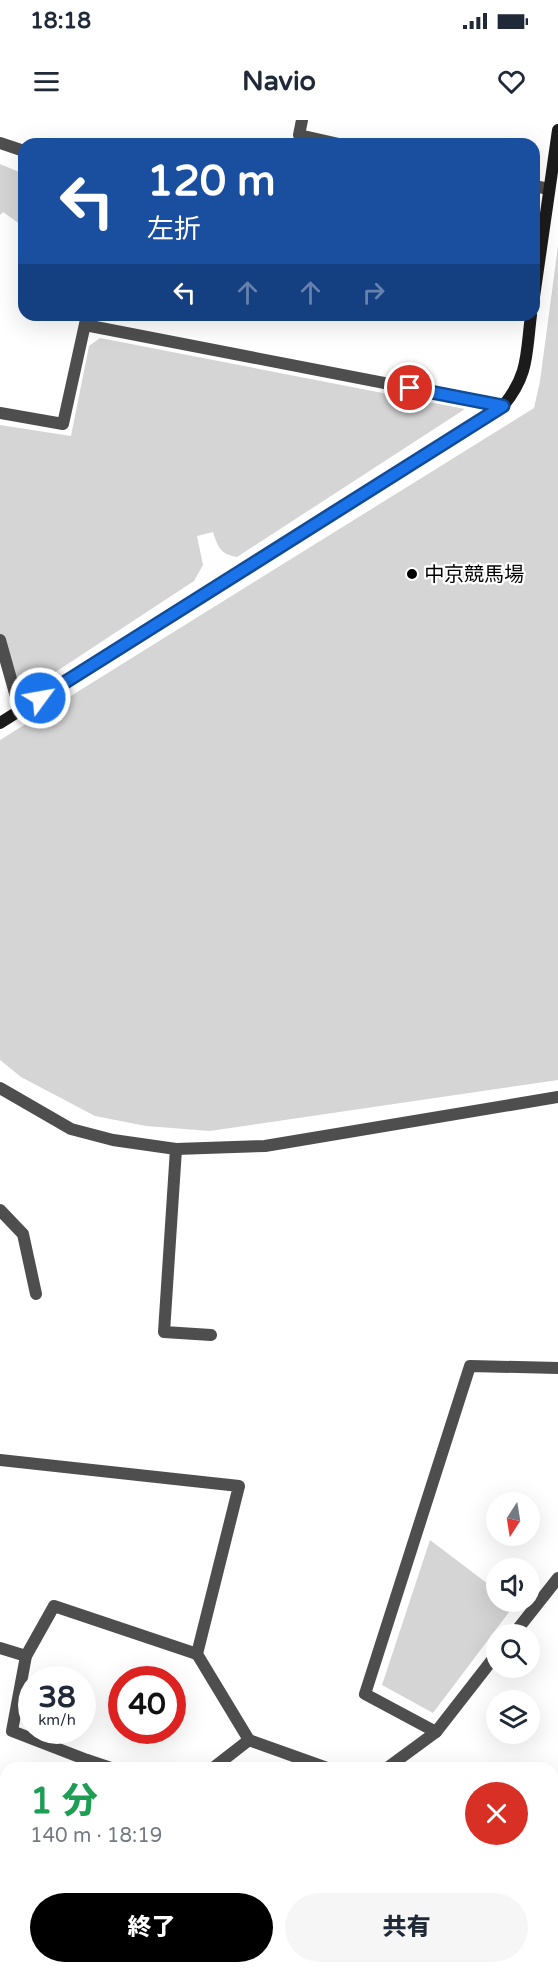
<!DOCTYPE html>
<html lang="ja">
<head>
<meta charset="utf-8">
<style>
	:root { --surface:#fff; --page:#f6f6f7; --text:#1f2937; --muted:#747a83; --accent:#000 }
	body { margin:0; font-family:"Varela Round","Noto Sans JP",sans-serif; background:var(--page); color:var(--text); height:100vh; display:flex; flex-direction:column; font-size:22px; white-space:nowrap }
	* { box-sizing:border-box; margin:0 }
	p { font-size:20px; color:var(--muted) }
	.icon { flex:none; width:33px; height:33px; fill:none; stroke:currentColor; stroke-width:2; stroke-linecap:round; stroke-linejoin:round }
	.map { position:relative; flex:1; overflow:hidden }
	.sheet { position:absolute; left:0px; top:1642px; width:558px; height:212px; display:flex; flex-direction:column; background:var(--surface); border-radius:18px 18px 0 0; box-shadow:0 6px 24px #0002 }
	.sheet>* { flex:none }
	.banner { position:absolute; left:18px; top:18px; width:522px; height:183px; border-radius:18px; box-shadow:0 6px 24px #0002; background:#1a4fa0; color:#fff; overflow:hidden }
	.needle { width:39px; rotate:192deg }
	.controls { position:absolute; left:486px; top:1372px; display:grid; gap:12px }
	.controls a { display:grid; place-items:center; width:54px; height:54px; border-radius:50%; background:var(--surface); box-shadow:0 6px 24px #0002; font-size:30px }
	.speed { position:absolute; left:18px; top:1546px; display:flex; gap:12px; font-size:30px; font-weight:700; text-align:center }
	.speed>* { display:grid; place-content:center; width:78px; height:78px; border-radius:50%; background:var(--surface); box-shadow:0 6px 24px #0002; line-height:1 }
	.speed small { font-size:15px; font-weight:400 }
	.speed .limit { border:9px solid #d22; background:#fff; color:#111 }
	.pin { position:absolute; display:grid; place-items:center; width:51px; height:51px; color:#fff; margin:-26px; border:3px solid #fff; border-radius:50%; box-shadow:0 2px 6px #0007 }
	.me { position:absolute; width:66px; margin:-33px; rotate:58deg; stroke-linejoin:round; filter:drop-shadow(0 0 4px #0008) }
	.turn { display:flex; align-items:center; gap:21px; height:126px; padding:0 30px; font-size:27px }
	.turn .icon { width:78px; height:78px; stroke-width:2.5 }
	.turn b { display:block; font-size:42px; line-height:51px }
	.lanes { display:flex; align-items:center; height:57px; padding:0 30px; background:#0003; justify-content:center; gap:30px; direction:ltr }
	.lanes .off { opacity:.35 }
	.round { display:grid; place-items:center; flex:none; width:63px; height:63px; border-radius:32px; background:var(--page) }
	.summary { display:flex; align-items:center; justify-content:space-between; height:102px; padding:0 30px }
	h1 { font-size:36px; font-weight:800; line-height:45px; color:#1e9e55 }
	.primary-button { display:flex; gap:12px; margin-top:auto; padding:12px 30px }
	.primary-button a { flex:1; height:69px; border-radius:36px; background:var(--accent); color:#fff; font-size:24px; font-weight:800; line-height:69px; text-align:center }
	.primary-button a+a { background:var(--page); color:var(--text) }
	.status { display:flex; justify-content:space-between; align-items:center; height:42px; padding:0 30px; background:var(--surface); direction:ltr }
	.status svg { height:16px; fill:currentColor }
	header { display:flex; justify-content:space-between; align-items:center; height:78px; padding:0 30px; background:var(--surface); font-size:27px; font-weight:800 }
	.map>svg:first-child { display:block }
	.green { fill:#d5d5d5 }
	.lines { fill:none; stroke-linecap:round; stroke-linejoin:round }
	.lane { stroke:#4e4e4e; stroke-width:12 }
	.street { stroke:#4e4e4e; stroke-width:12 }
	.secondary { stroke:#1b1b1b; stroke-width:12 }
	.route-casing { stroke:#114b97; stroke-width:15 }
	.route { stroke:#1a73e8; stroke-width:10 }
	.poi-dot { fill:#000; stroke:#fff; stroke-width:2 }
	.labels { text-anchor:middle; stroke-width:4.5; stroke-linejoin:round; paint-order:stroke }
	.poi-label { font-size:20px; fill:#000; stroke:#fff; text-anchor:start }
</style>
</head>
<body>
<div class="status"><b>18:18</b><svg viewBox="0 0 49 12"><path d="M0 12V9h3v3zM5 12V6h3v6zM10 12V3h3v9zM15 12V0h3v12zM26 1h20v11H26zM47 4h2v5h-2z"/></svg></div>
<header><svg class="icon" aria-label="menu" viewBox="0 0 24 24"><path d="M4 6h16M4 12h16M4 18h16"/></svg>Navio<svg class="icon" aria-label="heart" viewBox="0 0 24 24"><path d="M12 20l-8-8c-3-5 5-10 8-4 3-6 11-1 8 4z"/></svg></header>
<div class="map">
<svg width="558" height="1853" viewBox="0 0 558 1853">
	<rect width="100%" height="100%" fill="#fff"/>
	<g class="green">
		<polygon points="0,44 24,54 24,107 3,92 0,95"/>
		<polygon points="558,126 558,960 210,1011 146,1006 95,996 21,957 0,940 0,620 534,288 540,261"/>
		<path d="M100,218L465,289L237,437C220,434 218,427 213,412L197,416L203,445L194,461L19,576L0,517V305L71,316L89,226Z"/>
		<polygon points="430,1420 496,1470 496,1482 515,1484 433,1593 382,1565"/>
	</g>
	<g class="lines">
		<g class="lane">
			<polyline points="302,0 299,15 339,24"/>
			<polyline points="534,66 549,69"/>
			<polyline points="176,1029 164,1212 211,1215"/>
		</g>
		<g class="street">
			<polyline points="0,23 24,31"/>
			<polyline points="85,205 503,286"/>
			<polyline points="0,293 63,304 87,195"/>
			<polyline points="0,520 20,591"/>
			<polyline points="0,968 71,1009 113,1020 176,1029 265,1026 558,977"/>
			<polyline points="0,1090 23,1114 36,1174"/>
			<polyline points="0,1340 239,1366 197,1534 249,1620 327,1648"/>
			<polyline points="513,1515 558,1458"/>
			<polyline points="0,1528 26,1536"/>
			<polyline points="436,1612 365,1574 470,1246 558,1248"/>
			<polyline points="87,1640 12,1611 26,1536 54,1486 197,1534"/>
			<polyline points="78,1648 87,1640 111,1648"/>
			<polyline points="213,1648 249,1620"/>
			<polyline points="387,1648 436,1612 496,1535"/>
			<polyline points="0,1720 6,1714"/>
			<polyline points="552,1727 558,1721"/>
			<polyline points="552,1742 558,1745"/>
			<polyline points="552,1827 558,1823"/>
			<polyline points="109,1853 116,1848"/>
			<polyline points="515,1853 522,1848"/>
		</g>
		<g class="secondary">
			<polyline points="534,177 558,10"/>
			<path d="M0,603L503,286C529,255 526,234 531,195"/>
		</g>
	</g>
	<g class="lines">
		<defs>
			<polyline id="route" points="40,578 503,286 410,268"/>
		</defs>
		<use href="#route" class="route-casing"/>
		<use href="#route" class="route"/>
	</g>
	<circle class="poi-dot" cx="412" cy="454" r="6"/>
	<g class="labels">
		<g class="poi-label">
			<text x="424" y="461">中京競馬場</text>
		</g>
	</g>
</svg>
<div class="controls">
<a><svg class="needle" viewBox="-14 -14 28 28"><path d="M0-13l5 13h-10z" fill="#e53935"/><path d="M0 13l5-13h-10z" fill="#747a83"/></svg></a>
<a><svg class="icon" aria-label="sound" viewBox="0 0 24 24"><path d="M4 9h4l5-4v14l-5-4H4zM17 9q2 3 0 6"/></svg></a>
<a><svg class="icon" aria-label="search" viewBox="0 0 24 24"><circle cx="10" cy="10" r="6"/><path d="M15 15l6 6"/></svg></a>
<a><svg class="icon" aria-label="layers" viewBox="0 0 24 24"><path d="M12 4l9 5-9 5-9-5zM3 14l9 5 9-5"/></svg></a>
</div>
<div class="speed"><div>38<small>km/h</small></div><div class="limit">40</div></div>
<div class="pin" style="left:410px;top:268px;background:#d93025"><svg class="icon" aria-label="arrive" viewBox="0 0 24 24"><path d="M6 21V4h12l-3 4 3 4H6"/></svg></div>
<svg class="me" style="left:40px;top:578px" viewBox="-20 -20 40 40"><circle r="17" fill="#1a73e8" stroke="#fff" stroke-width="3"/><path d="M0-11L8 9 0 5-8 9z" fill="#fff"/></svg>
<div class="banner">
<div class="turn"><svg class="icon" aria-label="left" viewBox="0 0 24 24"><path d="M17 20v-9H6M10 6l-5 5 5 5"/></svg><div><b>120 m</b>左折</div></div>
<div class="lanes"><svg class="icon" aria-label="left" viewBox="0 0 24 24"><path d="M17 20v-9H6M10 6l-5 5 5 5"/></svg><svg class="icon off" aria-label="ahead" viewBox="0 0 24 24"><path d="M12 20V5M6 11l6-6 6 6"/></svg><svg class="icon off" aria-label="ahead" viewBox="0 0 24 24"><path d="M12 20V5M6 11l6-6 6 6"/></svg><svg class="icon off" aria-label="right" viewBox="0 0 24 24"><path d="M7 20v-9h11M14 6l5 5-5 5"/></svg></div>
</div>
<section class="sheet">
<div class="summary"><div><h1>1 分</h1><p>140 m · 18:19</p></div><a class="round" style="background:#d93025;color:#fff"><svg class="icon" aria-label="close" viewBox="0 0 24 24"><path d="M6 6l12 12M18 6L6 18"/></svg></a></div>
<div class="primary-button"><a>終了</a><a>共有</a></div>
</section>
</div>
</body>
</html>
